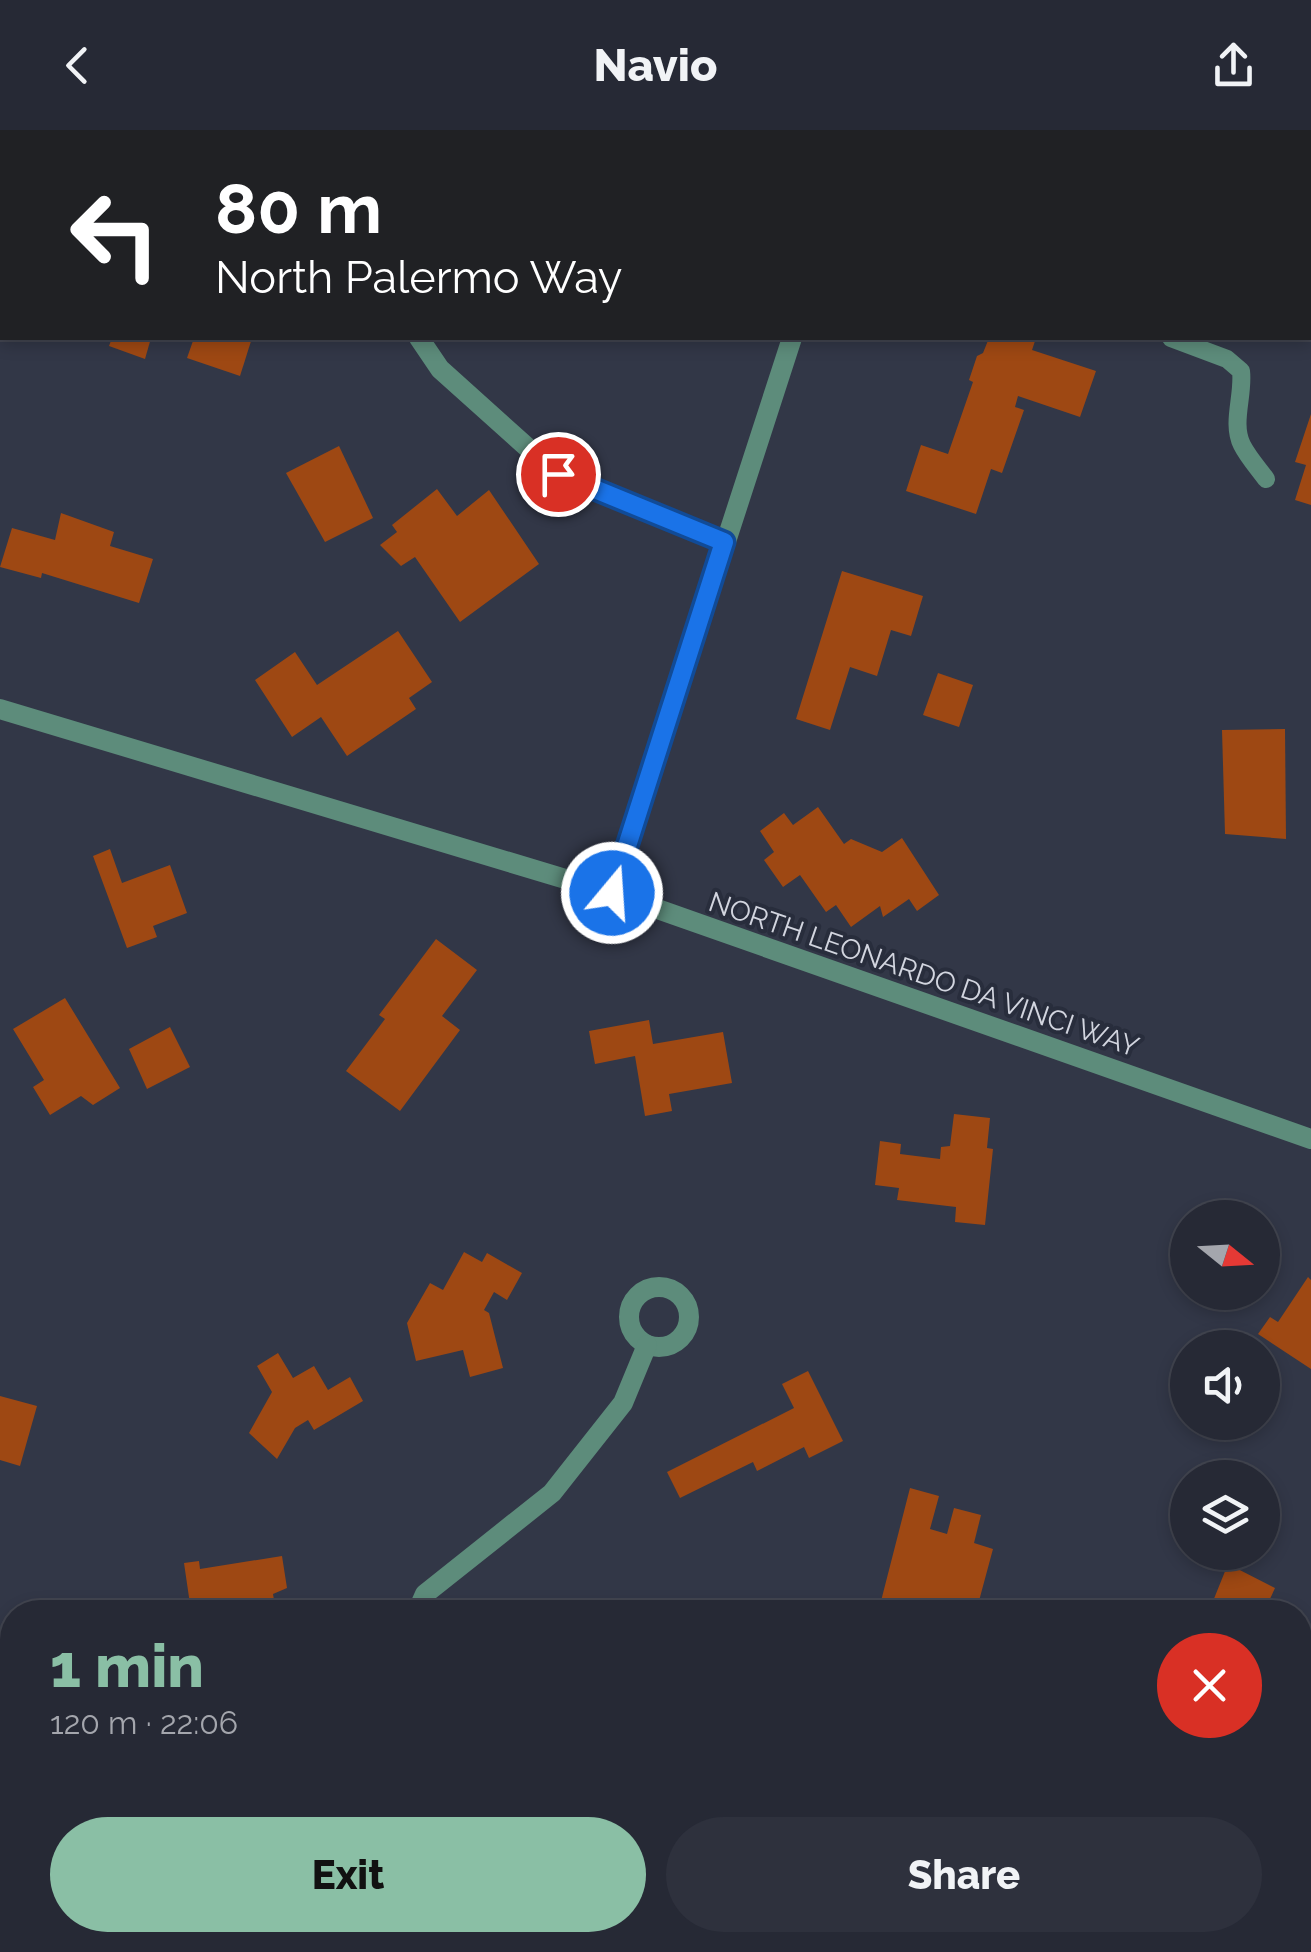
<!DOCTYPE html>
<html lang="en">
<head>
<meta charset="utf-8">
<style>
	:root { --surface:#262935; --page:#2e313d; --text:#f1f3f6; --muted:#a4a6ad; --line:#424550; --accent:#8abfa5 }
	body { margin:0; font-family:Raleway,sans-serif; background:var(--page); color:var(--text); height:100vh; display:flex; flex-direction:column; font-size:38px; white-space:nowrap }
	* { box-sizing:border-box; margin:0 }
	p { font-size:32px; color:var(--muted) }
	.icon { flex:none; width:55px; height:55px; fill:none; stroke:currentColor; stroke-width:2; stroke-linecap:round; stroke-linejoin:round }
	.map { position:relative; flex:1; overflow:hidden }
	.details { position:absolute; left:0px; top:1470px; width:1312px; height:352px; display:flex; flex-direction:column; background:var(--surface); border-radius:40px 40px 0 0; box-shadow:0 5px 15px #0003,0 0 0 2px var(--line) }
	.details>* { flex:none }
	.top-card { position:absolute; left:0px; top:0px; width:1312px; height:210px; box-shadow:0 5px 15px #0003,0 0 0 2px var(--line); background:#202124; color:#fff; overflow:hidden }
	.needle { width:65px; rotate:108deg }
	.controls { position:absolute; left:1170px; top:1070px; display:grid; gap:20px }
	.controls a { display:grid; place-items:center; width:110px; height:110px; border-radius:50%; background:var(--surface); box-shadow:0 5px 15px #0003,0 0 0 2px var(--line); font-size:50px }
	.pin { position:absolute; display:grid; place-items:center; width:85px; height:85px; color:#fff; margin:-42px; border:5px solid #fff; border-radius:50%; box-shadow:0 2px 10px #0007 }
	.me { position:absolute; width:110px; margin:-55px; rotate:18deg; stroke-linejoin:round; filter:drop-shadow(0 0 8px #0008) }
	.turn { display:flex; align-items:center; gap:35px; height:210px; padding:0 50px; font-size:45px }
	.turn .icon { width:130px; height:130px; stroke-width:2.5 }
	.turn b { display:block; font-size:70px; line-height:85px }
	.round { display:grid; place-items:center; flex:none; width:105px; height:105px; border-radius:52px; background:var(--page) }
	.head { display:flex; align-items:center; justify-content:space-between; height:170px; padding:0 50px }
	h1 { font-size:60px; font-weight:800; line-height:75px; color:var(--accent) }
	.button { display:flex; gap:20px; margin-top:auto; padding:20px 50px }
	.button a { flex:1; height:115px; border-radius:60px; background:var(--accent); color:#111; font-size:40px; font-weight:800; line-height:115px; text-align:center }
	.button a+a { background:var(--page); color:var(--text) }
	header { display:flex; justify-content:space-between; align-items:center; height:130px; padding:0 50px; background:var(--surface); font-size:45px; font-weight:800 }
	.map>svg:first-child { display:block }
	.building { fill:#9e4813 }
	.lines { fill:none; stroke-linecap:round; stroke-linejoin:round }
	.service { stroke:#5d8c7b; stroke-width:18 }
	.minor { stroke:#5d8c7b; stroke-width:20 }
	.route-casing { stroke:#114b97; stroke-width:25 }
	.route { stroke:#1a73e8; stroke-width:18 }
	.labels { text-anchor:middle; stroke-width:8; stroke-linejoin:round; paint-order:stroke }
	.street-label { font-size:28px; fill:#d2d5df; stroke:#282d3c }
</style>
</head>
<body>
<header><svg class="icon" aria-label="back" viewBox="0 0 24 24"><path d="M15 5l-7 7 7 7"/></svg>Navio<svg class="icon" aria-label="share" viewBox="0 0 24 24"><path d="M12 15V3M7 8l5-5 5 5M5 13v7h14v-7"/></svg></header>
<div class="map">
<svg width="1311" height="1822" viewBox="0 0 1311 1822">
	<rect width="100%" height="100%" fill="#323747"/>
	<g class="building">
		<polygon points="112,208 151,208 145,229 109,216"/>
		<polygon points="194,208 252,208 240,246 187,228"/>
		<polygon points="989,208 1036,208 1032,220 1096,241 1080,287 1018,266 1015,277 1024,280 1002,343 991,339 976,384 906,361 921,315 948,324 973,252 969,250 977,226 983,223"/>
		<polygon points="1311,284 1311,375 1295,370 1306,335 1295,332"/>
		<polygon points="339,316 373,388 325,412 286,343"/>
		<polygon points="437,359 457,386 489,360 539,434 460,492 415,427 401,436 380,415 397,402 392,395"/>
		<polygon points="61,383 114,402 110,416 153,429 139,473 42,443 41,448 0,437 12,398 55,410"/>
		<polygon points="842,441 923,466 911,506 891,500 877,546 850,537 830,600 796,589"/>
		<polygon points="398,501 432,552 409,568 416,579 347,626 321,587 292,607 255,550 295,522 317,555"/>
		<polygon points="938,543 973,555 959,597 923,585"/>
		<polygon points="1285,599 1286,709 1225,704 1222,600"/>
		<polygon points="818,677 844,714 851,709 882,722 902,708 939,765 917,781 909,769 883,787 880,776 851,797 836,775 826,782 800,745 783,757 764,730 774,722 760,701 784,683 793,695"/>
		<polygon points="110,719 122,753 170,735 187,783 153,796 157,807 127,818 93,726"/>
		<polygon points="436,809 477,840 442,886 460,900 400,981 346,941 385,889 379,885"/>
		<polygon points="65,868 120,958 93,975 81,966 50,985 33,957 44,950 13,899"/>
		<polygon points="649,890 653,914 723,902 732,953 669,964 672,981 645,986 635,926 595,934 589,901"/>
		<polygon points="170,897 190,937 147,959 129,919"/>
		<polygon points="954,984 990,988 987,1018 993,1019 985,1095 955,1092 956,1077 897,1070 899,1058 875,1055 880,1011 901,1014 900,1024 940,1029 941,1017 950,1016"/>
		<polygon points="464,1122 482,1132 487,1123 522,1143 507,1170 494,1162 484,1180 489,1183 503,1238 470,1247 463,1220 416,1231 407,1193 430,1153 443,1160"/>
		<polygon points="1308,1147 1311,1150 1311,1239 1258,1204 1270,1187 1278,1192"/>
		<polygon points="278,1223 293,1248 314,1236 328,1260 350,1247 363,1271 314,1300 308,1290 295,1298 277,1329 249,1303 272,1262 257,1236"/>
		<polygon points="808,1241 843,1311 809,1328 804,1317 757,1341 753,1332 680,1368 667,1342 794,1278 782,1254"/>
		<polygon points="0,1266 37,1276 20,1336 0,1330"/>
		<polygon points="910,1358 939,1366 930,1399 947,1404 954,1378 981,1385 974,1413 993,1419 976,1482 909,1482 880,1475"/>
		<polygon points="282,1426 287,1458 273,1464 276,1482 191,1481 184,1433 199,1431 200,1439"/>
		<polygon points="1228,1434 1275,1458 1264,1482 1188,1482 1190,1475 1209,1481"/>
		<polygon points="38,1810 176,1810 172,1822 34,1822"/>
		<polygon points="1149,1810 1207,1810 1206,1822 1148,1822"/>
	</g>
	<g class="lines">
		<path class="service" d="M1171,208L1227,229L1241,241C1244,265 1231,293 1242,315C1248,327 1258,338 1266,349"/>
		<g class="minor">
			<polyline points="252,0 255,2"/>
			<polyline points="860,2 861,0"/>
			<polyline points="419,208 440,239 558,345 724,411"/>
			<polyline points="0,579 612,763 1311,1009"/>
			<polyline points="612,763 792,208"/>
			<circle cx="659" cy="1187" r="30"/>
			<polyline points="417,1482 425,1464 552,1363 623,1273 647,1215"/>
			<polyline points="1300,1660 1311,1644"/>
			<polyline points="288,1822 292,1810"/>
		</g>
	</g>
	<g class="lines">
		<defs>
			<polyline id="route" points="558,344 724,412 612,763"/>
		</defs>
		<use href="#route" class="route-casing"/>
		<use href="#route" class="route"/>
	</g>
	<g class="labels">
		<g class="street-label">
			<text transform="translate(924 844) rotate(19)" y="10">NORTH LEONARDO DA VINCI WAY</text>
		</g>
	</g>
</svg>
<div class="controls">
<a><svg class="needle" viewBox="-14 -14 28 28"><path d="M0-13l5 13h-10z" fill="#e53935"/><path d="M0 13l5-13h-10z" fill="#a4a6ad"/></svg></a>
<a><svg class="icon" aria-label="sound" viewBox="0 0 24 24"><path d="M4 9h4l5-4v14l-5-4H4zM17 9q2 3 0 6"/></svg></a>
<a><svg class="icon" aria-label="layers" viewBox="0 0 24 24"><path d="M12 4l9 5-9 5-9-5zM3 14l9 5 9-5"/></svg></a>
</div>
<div class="pin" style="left:558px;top:344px;background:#d93025"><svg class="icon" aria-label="arrive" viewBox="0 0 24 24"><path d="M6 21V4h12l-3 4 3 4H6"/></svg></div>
<svg class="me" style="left:612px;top:763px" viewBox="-20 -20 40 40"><circle r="17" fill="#1a73e8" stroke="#fff" stroke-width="3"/><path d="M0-11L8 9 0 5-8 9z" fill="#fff"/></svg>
<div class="top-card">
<div class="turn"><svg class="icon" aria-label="left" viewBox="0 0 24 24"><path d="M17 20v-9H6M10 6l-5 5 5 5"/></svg><div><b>80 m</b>North Palermo Way</div></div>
</div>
<section class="details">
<div class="head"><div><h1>1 min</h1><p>120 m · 22:06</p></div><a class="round" style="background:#d93025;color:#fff"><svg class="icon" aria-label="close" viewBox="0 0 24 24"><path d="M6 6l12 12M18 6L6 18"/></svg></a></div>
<div class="button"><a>Exit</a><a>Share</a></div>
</section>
</div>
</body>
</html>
